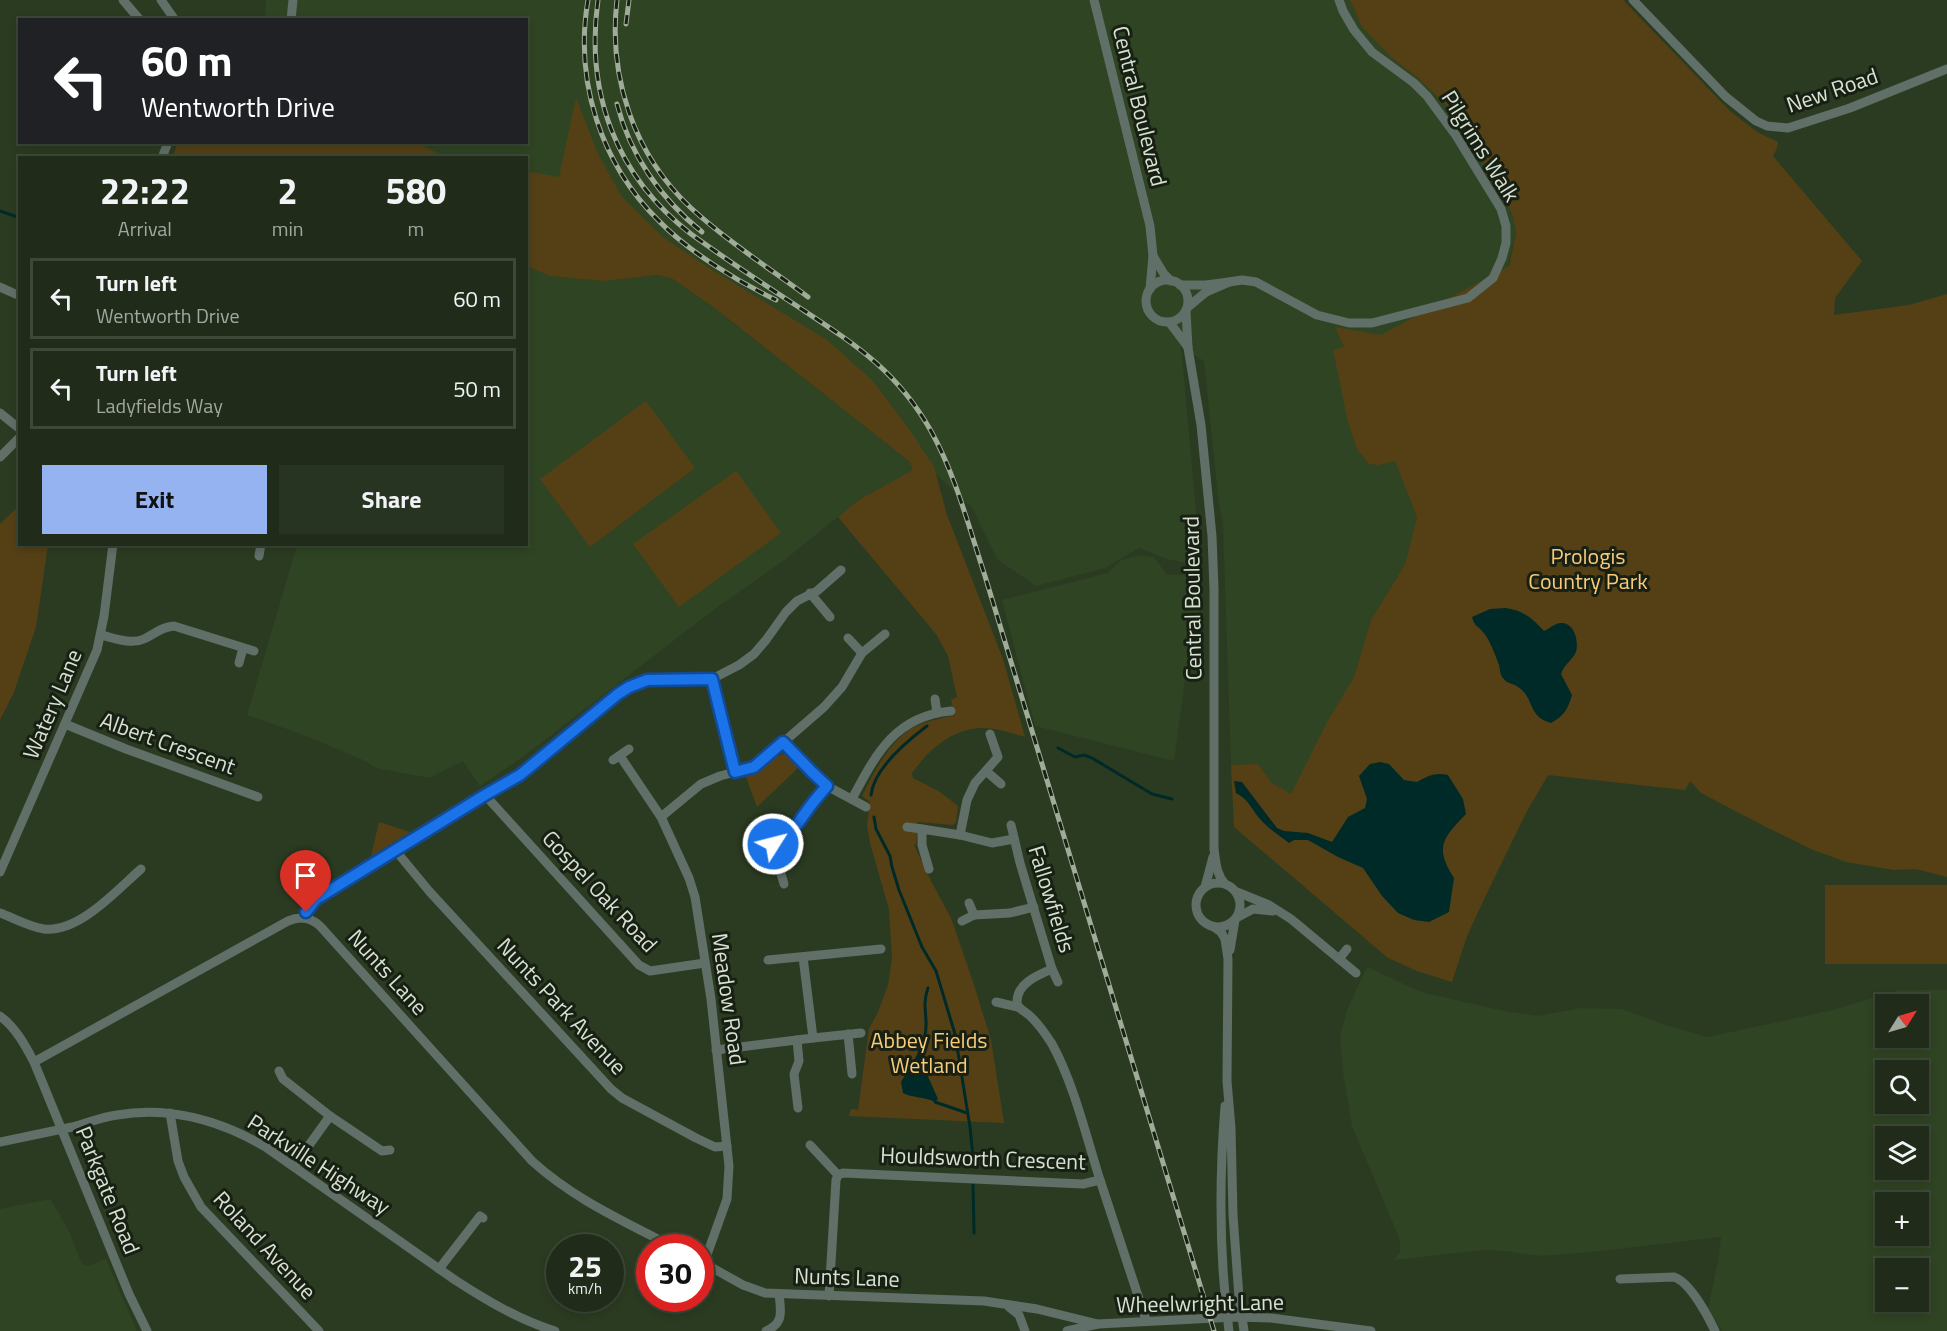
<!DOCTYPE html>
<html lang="en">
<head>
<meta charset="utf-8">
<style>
	:root { --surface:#202c19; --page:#283422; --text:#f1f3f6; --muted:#a2a7a2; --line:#3d4838; --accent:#95b2f1 }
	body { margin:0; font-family:"Titillium Web",sans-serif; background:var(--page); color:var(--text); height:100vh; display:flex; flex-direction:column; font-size:22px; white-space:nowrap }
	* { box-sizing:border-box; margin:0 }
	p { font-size:20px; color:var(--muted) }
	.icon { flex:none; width:33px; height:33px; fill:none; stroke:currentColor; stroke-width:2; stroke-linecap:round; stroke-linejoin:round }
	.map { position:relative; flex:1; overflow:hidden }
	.side { position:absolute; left:18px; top:156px; width:510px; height:390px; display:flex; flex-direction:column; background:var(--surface); border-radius:0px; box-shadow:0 3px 9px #0003,0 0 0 2px var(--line) }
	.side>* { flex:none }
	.guide { position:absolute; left:18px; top:18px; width:510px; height:126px; border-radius:0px; box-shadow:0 3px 9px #0003,0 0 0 2px var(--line); background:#202124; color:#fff; overflow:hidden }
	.needle { width:39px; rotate:53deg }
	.tools { position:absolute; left:1875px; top:994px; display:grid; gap:12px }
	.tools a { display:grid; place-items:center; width:54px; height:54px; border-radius:0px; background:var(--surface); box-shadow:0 3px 9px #0003,0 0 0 2px var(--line); font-size:30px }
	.speed { position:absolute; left:546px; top:1234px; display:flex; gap:12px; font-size:30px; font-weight:700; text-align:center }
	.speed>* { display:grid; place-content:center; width:78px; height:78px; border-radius:50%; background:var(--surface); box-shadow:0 3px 9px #0003,0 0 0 2px var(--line); line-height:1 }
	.speed small { font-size:15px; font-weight:400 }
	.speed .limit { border:9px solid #d22; background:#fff; color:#111 }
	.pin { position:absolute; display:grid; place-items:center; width:51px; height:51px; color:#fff; margin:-62px -26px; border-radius:50% 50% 50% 0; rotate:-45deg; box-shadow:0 0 6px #0007 }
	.pin .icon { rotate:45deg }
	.me { position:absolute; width:66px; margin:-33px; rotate:54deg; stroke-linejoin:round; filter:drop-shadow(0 0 4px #0008) }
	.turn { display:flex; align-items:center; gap:21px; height:126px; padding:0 24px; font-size:27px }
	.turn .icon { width:78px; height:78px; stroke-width:2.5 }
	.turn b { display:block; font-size:42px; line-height:51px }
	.eta { display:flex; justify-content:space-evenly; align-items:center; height:102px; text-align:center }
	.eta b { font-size:36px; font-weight:700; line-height:42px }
	.cta { display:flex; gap:12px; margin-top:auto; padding:12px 24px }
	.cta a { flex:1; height:69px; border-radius:0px; background:var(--accent); color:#111; font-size:24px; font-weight:700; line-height:69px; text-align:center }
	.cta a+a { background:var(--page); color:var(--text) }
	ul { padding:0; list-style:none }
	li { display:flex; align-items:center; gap:18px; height:81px; margin:0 12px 9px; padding:0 12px; border:3px solid var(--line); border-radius:0px }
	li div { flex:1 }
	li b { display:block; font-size:22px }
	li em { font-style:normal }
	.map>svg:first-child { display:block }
	.built { fill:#2f4423; fill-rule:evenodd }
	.green { fill:#554016 }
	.water { fill:#002a27 }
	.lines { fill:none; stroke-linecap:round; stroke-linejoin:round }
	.stream { stroke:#002a27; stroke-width:3 }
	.minor { stroke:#606f67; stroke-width:9 }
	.rail-casing { stroke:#9fac98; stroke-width:5 }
	.rail { stroke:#182014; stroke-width:3; stroke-dasharray:9; stroke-linecap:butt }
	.route-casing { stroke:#114b97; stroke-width:15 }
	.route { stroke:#1a73e8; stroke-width:10 }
	.labels { text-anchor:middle; stroke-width:6; stroke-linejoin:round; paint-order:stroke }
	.street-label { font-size:22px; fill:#d7e2d2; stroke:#182014 }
	.park-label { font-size:22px; fill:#f9cb78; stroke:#182014 }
</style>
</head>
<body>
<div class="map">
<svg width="1947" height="1331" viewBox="0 0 1947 1331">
	<rect width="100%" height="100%" fill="#2b3b21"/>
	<g class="built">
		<polygon points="266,0 1350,0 1362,27 1392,58 1418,78 1448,107 1497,183 1513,216 1516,234 1507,270 1383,336 1336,328 1393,455 1417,517 1405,564 1371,620 1354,677 1327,722 1291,795 1272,783 1258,764 1231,765 1223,524 1218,496 1204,361 1180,347 1182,356 1201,566 1167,559 1139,548 1105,568 1036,586 997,559 973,509 902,442 697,279 527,244 526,158 384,157 360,143 526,142 526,20 265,20"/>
		<polygon points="527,266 551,276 603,281 658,275 673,279 716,309 911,463 914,471 857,501 786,559 716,608 524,756 480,786 463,761 429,778 376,768 363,760 301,734 247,715 297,545 526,544"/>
		<polygon points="1137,556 1154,557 1167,575 1201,574 1198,636 1189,651 1174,761 1035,726 1002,600 1108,573 1121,560"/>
		<path d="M1367,967L1421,992L1504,1011L1538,1016L1580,1008L1622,1009L1665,1025L1708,1037L1833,1010L1899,990H1947V1331H1722L1708,1308L1718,1262L1721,1237L1592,1252L1541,1256L1505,1251L1483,1250L1394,1260L1400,1252V1240L1352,1126L1343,1072L1340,1037L1347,1010ZM1886,1005H1918V1038H1886ZM1886,1071H1918V1104H1886ZM1886,1137H1918V1170H1886ZM1886,1203H1918V1236H1886ZM1886,1269H1918V1302H1886Z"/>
		<polygon points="50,1199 68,1229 82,1264 88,1266 106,1259 137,1331 0,1331 0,1209"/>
	</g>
	<g class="green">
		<polygon points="1350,0 1623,0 1730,111 1757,132 1778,142 1777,148 1773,156 1862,261 1835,298 1834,315 1909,305 1947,294 1947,877 1916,869 1894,870 1846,862 1811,849 1766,827 1701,793 1690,781 1685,790 1548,775 1526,813 1486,895 1467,936 1452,982 1417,971 1388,958 1234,827 1231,765 1258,764 1272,783 1291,794 1327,722 1354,677 1371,620 1405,564 1417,517 1395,461 1378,465 1369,464 1357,449 1348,422 1333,350 1344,347 1335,327 1381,335 1509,266 1516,234 1513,216 1497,183 1448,107 1418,78 1392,58 1362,27"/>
		<path d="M576,98L598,154L622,197L664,238L709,268L827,340L873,381L909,429L934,467L947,515L1003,659L1025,737C1011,733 995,727 980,728C950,730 929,750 912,773L913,778L940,792L958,806L956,822L953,825L918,822L916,844L914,845L930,879L951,918L974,985L991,1040L1004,1123L849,1116L851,1109L858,1110L869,1029L878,1012L888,985L892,959L889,909L870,843L867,825L870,802L862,796C874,772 887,746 909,730C922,721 940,719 955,715L951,700L957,697L948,656L936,634L838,517L857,501L913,470L910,462L716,309L673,279L658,275L603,281L550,276L527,266L526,171L559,177Z"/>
		<polygon points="178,143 415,142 439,154 458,157 172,157"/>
		<polygon points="646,401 695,468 590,547 540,479"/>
		<polygon points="736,471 781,533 679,607 633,544"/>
		<polygon points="19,506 20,544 48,545 36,627 14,692 0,720 0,524"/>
		<polygon points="785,753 799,767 757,807 746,777 760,771 776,757"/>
		<polygon points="379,822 410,832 371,856"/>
		<rect x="1825" y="885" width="122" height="79"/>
	</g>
	<g class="water">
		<path d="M1505,608C1523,610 1532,618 1544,631C1549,629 1555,623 1561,623C1575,622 1580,644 1575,654C1571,661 1564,665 1561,674L1572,695C1568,709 1564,716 1551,723C1527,716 1535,698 1518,687C1513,683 1507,684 1503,678C1500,675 1500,669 1499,665C1495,655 1490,639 1482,631C1476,624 1475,627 1472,617L1490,609Z"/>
		<path d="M1380,762L1389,764L1404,780L1417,782C1428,776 1435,772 1448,775L1463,799L1466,814C1443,838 1434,847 1454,878L1449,912L1429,922L1414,920L1398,913L1382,896L1363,868L1338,857L1308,840H1294L1289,843C1278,835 1268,828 1259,818C1251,808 1248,799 1236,793L1234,781L1242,782L1277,828L1284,831L1308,833L1332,842L1348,817L1365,808L1367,799L1359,776L1370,764Z"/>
		<path d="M918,1053L920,1054L922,1063L938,1099L935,1102C925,1097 909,1097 903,1093L901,1082Z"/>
	</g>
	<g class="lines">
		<g class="stream">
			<polyline points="0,211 20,218"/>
			<polyline points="1058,748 1075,757 1084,755 1092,758 1152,794 1172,799"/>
			<path d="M871,795C874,769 907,741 927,726"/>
			<polyline points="874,817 876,829 890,856 892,867 899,890 922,947 936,971 955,1034 970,1127 974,1166"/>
			<path d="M919,1053C920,1046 923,1042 925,1035C929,1018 921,1008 928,988"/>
			<polyline points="935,1102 967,1113"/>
			<polyline points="973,1185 974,1233"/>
		</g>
		<g class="minor">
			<polyline points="123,0 140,20"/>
			<polyline points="161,0 175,20"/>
			<polyline points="1094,0 1150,226 1153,256 1150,289"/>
			<polyline points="1633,0 1726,97 1756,121 1767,126 1788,128 1850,108 1947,69"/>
			<polyline points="291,20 293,0"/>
			<polyline points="162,158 168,142"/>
			<polyline points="1153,256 1164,274 1171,281"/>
			<circle cx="1167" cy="301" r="21"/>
			<polyline points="1229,282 1242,280 1256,282 1317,315 1349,323 1372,323 1468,298 1493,278 1502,258 1506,243 1506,226 1501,209 1455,134 1427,96 1414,83 1372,52 1354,30 1343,11 1339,0"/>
			<polyline points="1180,285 1206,285 1229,282 1206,292 1188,307"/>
			<polyline points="0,287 20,296"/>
			<path d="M1186,311L1188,348L1201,425L1212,536L1214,589V849C1216,862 1216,874 1225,884"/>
			<polyline points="1170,323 1188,347"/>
			<polyline points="0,413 20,429"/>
			<polyline points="0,457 20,437"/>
			<polyline points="259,556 261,544"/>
			<polyline points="810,593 830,617"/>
			<path d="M101,635C114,638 131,645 144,639C155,634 161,627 174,626L254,651"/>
			<polyline points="862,653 885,634"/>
			<polyline points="239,663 243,648"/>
			<polyline points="712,679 735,772"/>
			<polyline points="935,699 937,713"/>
			<polyline points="65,724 126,749 258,797"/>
			<polyline points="783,742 827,786 866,807"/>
			<polyline points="620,756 661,817 689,878 695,897 711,999 729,1166 727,1199 704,1263"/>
			<polyline points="613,760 629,749"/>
			<polyline points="986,771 1001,784"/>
			<polyline points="485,795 639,965 650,971 705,963"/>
			<path d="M852,799C876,754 895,716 951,711"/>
			<polyline points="661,817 701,784 720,776 754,767 764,759 824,707 842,687 862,653 848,638"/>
			<polyline points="1011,825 1020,863 1052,969 1058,982"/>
			<polyline points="907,827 922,829"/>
			<polyline points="768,830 784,884"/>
			<polyline points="960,835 967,800 975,783 998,757 990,734"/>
			<polyline points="773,844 791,833 806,812 827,786"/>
			<polyline points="396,851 429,891 611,1089 622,1098 696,1138 715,1147 727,1146"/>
			<polyline points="929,869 922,845 922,829 960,835 992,843 1014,839"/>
			<polyline points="0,872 97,650 104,616 113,544"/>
			<circle cx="1218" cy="905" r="22"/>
			<polyline points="1205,887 1213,857"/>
			<polyline points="1237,892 1269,905 1291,919 1356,973"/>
			<polyline points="969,903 974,915"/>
			<path d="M0,913C14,918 30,927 44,929C79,933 117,890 141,869"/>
			<polyline points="1238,917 1253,909 1273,911"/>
			<polyline points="303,918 309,906 316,899 485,795 520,775 571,732 629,687 647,680 712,679 739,665 754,654 766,640 786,612 797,601 817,591 841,570"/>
			<polyline points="962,921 974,915 1010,913 1034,907"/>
			<polyline points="1214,927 1221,932 1225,939 1228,959 1227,1081 1231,1128 1233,1215 1239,1297 1244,1331"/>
			<polyline points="1230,950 1235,920"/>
			<polyline points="1339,959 1347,949"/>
			<polyline points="768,960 881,949"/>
			<path d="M1052,969C1038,975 1017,983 1017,1002C1017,1008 1024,1011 1029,1015C1039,1024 1045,1033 1052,1044C1074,1084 1086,1136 1100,1180"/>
			<polyline points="996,1002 1018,1007"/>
			<path d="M0,1016C16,1028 25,1045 34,1062L129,1294L147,1331"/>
			<polyline points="848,1034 852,1074"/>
			<polyline points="813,1038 861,1033"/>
			<polyline points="797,1040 799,1061 794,1074 798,1108"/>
			<polyline points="716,1050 813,1038 803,957"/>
			<path d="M34,1062L288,921C300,916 310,917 320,926L532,1161C575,1200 624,1221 675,1248"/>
			<polyline points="279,1071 283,1079 330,1116 382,1151 390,1150"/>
			<path d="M1225,1106C1219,1181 1219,1256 1229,1331"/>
			<polyline points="170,1113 178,1161 184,1177 201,1207 319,1331"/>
			<path d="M0,1142C24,1137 48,1132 72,1127C87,1123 102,1117 117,1115C170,1106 222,1121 267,1148L455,1280C486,1300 519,1320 555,1331"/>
			<polyline points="810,1145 838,1175"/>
			<polyline points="294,1166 330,1116"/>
			<polyline points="700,1261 743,1285 765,1293 984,1301 1037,1309 1098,1324"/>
			<polyline points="439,1269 480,1216 483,1218"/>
			<path d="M1620,1279L1674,1277C1690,1282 1708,1316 1715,1331"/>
			<polyline points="829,1296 836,1180 838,1175 843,1173 1083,1184 1100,1180 1146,1320"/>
			<polyline points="1009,1307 1019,1315 1025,1331"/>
			<path d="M766,1331C784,1323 781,1312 779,1294"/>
			<polyline points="1067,1331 1098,1324 1235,1317 1271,1318 1371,1331"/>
		</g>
		<defs>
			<g id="rail">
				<path d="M588,0C574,81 601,164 659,221C689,252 737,281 776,300"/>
				<path d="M598,0C585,93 616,176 691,234C727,260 763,284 800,308C856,345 897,371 931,431C956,476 969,528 985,576L1214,1331"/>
				<path d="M617,0C608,77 634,155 691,208C727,241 769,268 808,297"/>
				<polyline points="626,24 629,0"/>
				<path d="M617,104C630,155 661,199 702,232"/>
			</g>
		</defs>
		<use href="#rail" class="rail-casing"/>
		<use href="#rail" class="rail"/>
	</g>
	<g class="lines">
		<defs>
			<path id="route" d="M306,912L316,899L485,795L520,775L618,694L629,687L647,680L712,679L735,772L754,767L783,742L812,772L827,786C820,794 812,803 806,812C794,828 793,835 773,844"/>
		</defs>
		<use href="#route" class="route-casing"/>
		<use href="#route" class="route"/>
	</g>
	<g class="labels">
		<g class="street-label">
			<text transform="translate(1832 90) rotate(-19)" y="8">New Road</text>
			<text transform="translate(1140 106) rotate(76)" y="8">Central Boulevard</text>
			<text transform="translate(1481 146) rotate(58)" y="8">Pilgrims Walk</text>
			<text transform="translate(1192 598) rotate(-91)" y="8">Central Boulevard</text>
			<text transform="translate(52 704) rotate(-67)" y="8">Watery Lane</text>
			<text transform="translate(168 743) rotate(20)" y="8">Albert Crescent</text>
			<text transform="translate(600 891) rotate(47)" y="8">Gospel Oak Road</text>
			<text transform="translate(1052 899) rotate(73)" y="8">Fallowfields</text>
			<text transform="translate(388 972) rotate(48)" y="8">Nunts Lane</text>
			<text transform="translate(729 999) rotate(82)" y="8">Meadow Road</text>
			<text transform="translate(562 1006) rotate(47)" y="8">Nunts Park Avenue</text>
			<text transform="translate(983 1158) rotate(2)" y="8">Houldsworth Crescent</text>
			<text transform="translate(319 1164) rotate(33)" y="8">Parkville Highway</text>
			<text transform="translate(108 1190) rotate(68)" y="8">Parkgate Road</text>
			<text transform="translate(265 1245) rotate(47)" y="8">Roland Avenue</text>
			<text transform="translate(847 1277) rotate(2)" y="8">Nunts Lane</text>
			<text transform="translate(1200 1303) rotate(-1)" y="8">Wheelwright Lane</text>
		</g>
		<g class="park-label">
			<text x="1588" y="564">Prologis<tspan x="1588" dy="25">Country Park</tspan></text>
			<text x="929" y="1048">Abbey Fields<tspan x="929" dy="25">Wetland</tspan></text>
		</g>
	</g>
</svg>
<div class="tools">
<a><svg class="needle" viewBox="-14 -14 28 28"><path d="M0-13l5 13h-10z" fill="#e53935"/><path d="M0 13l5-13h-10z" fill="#a2a7a2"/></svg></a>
<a><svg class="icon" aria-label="search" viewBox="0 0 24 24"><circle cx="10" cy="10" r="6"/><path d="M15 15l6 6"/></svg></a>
<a><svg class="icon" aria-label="layers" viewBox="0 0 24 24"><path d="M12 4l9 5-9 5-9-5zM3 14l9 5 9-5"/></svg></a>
<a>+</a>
<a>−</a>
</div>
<div class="speed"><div>25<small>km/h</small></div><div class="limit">30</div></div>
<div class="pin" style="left:306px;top:912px;background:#d93025"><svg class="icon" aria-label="arrive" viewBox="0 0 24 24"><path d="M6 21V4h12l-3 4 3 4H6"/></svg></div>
<svg class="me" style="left:773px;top:844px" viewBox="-20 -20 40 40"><circle r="17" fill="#1a73e8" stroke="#fff" stroke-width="3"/><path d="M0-11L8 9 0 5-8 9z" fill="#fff"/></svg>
<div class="guide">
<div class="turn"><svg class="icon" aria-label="left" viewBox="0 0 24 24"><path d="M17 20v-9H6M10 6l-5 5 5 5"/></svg><div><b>60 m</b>Wentworth Drive</div></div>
</div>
<section class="side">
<div class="eta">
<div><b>22:22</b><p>Arrival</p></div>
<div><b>2</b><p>min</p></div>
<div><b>580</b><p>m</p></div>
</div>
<ul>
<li><svg class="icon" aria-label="left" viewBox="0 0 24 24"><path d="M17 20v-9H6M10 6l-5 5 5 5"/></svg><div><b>Turn left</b><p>Wentworth Drive</p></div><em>60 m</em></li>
<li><svg class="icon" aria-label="left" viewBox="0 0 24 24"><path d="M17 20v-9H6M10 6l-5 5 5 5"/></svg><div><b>Turn left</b><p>Ladyfields Way</p></div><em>50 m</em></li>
</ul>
<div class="cta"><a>Exit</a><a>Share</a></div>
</section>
</div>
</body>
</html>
